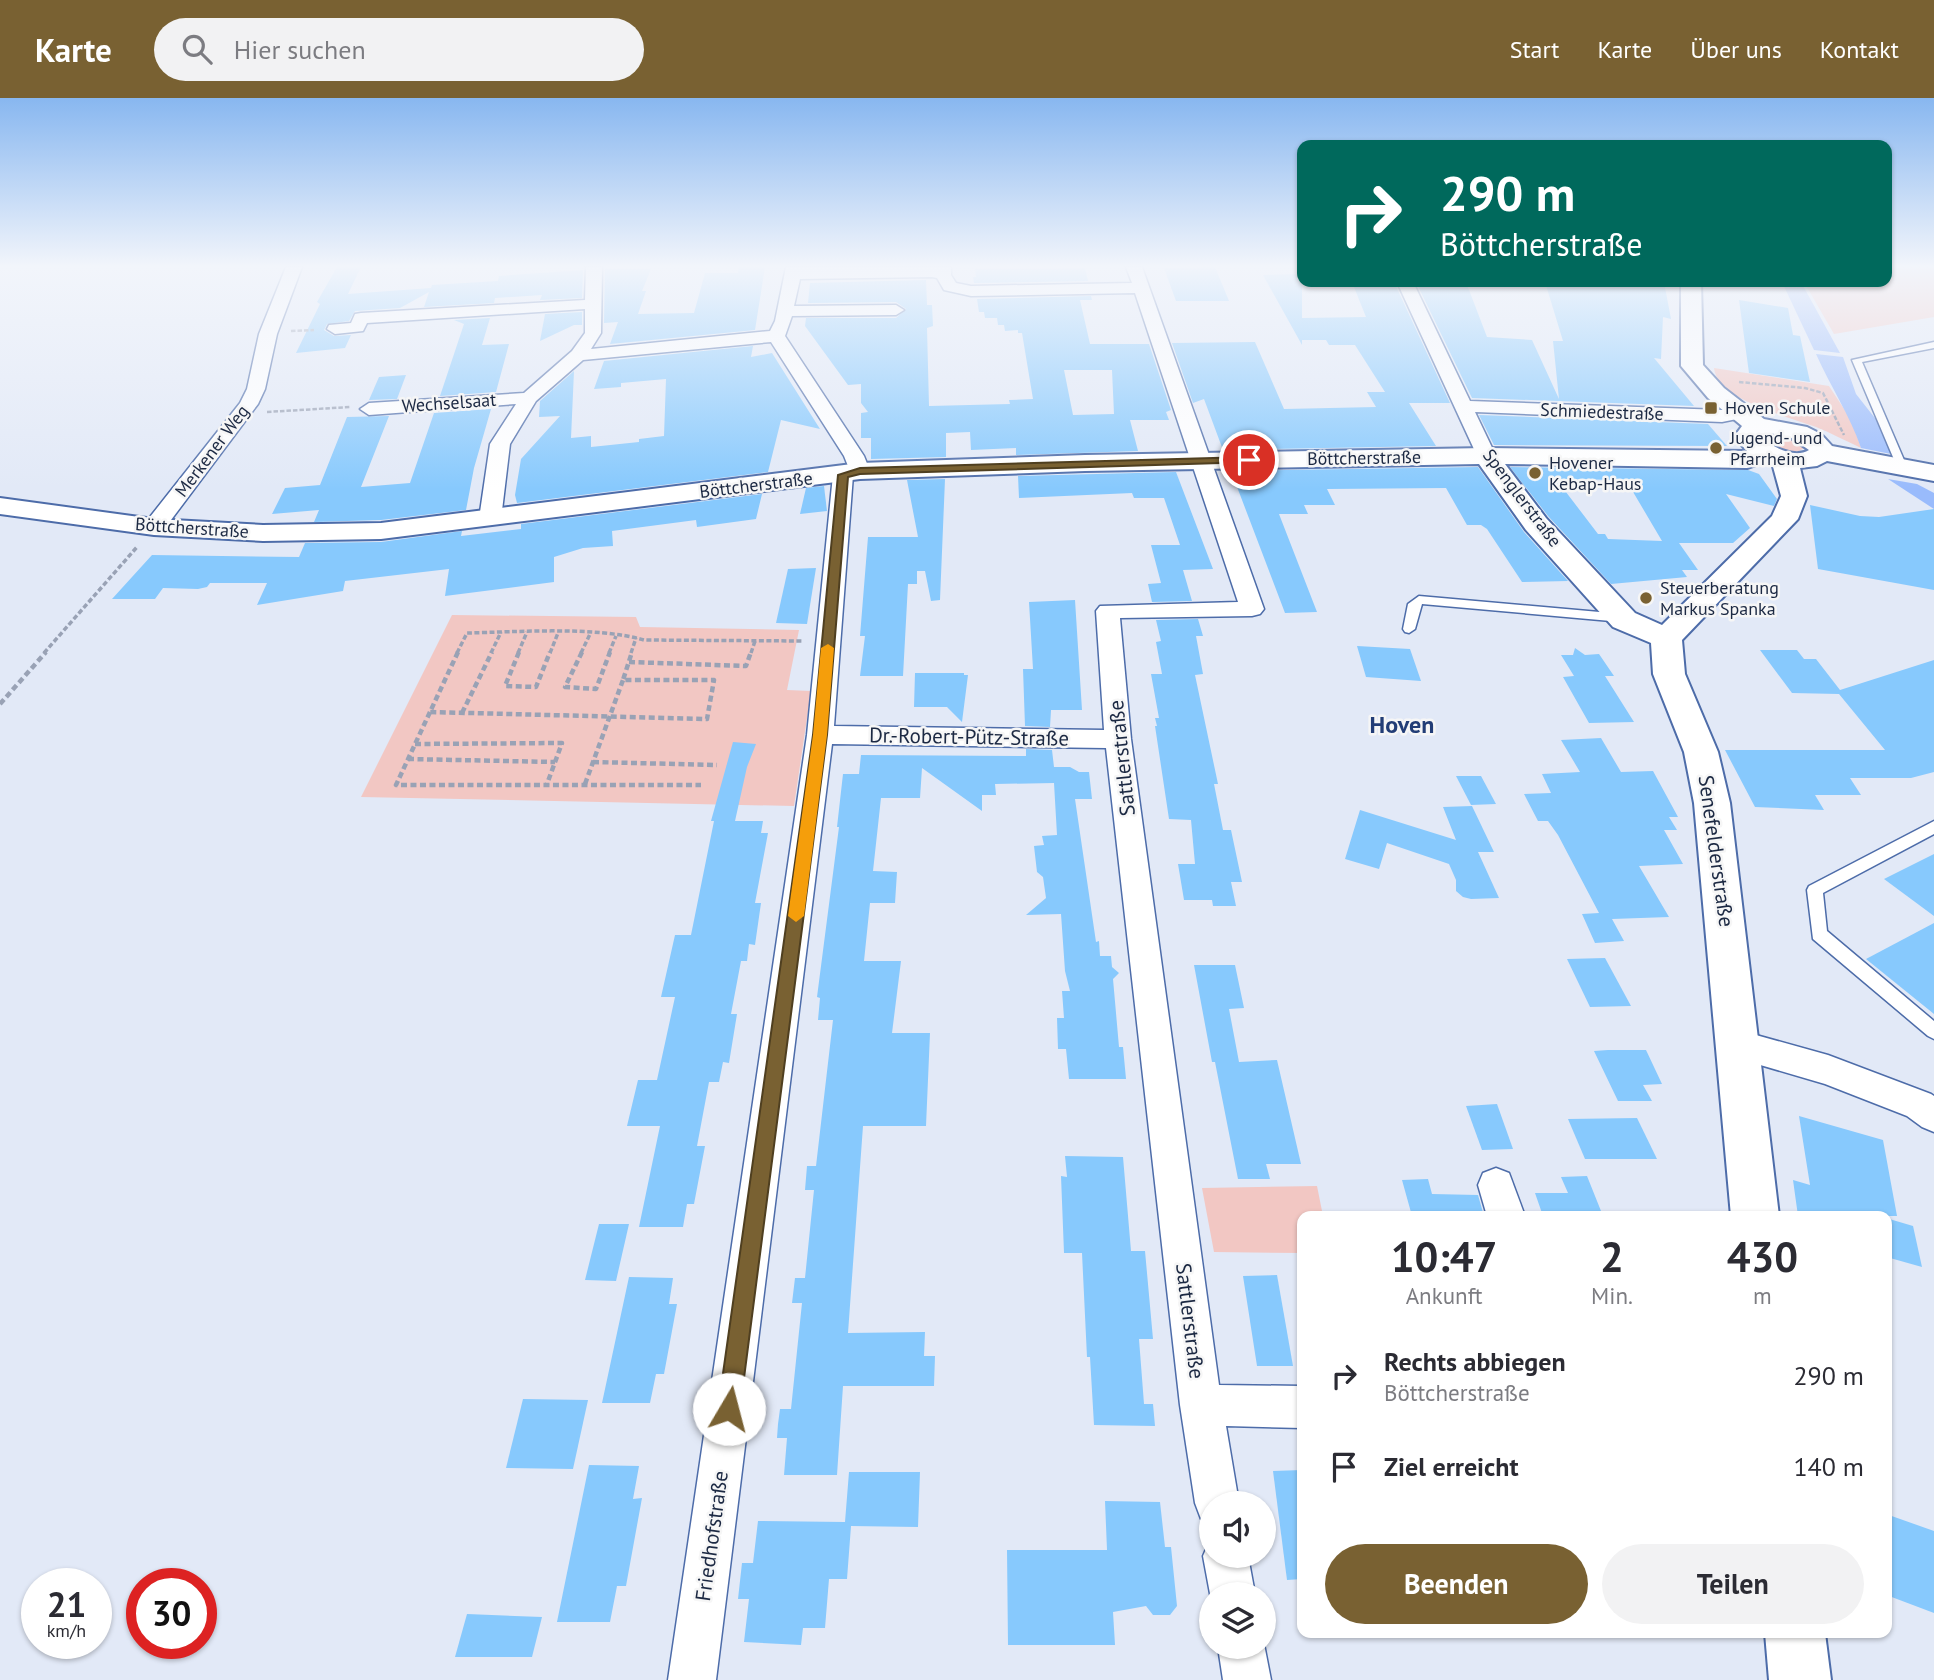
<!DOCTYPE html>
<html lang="de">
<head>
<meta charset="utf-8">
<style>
	:root { --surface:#fff; --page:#f2f2f3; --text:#2b2b33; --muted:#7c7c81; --accent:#796132 }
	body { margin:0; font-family:"PT Sans",sans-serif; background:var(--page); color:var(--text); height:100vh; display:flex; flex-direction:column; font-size:26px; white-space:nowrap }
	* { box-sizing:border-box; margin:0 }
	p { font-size:23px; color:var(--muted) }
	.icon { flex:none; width:38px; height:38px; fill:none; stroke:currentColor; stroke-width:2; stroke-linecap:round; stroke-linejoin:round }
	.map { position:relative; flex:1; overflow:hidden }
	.details { position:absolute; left:1297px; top:1113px; width:595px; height:427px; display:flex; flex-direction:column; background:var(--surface); border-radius:14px; box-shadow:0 2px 5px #0004 }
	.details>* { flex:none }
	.banner { position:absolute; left:1297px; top:42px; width:595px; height:147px; border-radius:14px; box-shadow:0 2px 5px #0004; background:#00695c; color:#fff; overflow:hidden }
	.buttons { position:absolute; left:1199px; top:1393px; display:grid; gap:14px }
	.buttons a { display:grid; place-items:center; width:77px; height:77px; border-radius:50%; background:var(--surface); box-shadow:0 2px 5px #0004; font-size:35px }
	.speed { position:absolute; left:21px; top:1470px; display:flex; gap:14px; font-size:35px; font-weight:700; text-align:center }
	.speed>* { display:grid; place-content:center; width:91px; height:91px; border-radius:50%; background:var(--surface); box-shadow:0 2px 5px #0004; line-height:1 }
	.speed small { font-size:18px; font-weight:400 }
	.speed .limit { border:10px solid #d22; background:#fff; color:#111 }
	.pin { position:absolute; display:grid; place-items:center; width:60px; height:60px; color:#fff; margin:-30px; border:4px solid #fff; border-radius:50%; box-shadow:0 2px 7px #0007 }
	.me { position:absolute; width:77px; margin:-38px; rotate:8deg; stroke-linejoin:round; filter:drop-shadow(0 0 5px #0008) }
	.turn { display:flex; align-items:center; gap:24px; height:147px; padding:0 28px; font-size:32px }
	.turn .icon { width:91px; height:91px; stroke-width:2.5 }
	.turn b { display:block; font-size:49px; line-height:60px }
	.eta { display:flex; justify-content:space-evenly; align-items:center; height:119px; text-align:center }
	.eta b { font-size:42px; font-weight:700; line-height:49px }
	.button { display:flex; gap:14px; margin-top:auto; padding:14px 28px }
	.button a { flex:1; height:80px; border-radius:42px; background:var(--accent); color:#fff; font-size:28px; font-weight:700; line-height:80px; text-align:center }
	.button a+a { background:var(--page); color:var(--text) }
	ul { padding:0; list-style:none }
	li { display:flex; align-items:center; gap:21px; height:91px; padding:0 28px }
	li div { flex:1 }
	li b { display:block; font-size:26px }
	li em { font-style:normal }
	header { display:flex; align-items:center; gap:42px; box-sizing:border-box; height:98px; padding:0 35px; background:var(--accent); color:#fff }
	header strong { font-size:33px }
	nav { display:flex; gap:38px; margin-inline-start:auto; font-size:24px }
	.search { width:490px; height:63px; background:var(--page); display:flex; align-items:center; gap:18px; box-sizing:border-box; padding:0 24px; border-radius:38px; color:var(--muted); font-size:26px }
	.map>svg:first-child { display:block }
	.green { fill:#f2c7c3 }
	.water { fill:#99bbfc }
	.building { fill:#87c9fd; fill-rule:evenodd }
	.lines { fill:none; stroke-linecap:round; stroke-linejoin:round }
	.service-casing { stroke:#4d6ca9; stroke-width:3 }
	.minor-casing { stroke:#4d6ca9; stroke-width:3 }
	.secondary-casing { stroke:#4d6ca9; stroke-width:4 }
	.path-far2 { stroke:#99a2b5; stroke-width:2.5; stroke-dasharray:4.5 2; stroke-linecap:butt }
	.path-far1 { stroke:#99a2b5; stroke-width:3.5; stroke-dasharray:5 2.5; stroke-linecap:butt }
	.path { stroke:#99a2b5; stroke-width:4.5; stroke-dasharray:6 3.5; stroke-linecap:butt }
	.service { fill:#fff; fill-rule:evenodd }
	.minor { fill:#fff; fill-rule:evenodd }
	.secondary { fill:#fff; fill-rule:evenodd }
	.route { fill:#796132; stroke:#4f3f20; stroke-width:2 }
	.slow { fill:#f59e0b }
	.poi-dot { fill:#796132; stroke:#f6f6f6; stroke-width:2.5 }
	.labels { text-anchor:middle; stroke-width:5; stroke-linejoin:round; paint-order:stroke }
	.far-street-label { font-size:18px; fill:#1c2943; stroke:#f6f6f6 }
	.far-poi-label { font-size:18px; fill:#1c2943; stroke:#f6f6f6; text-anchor:start }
	.street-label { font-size:21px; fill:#1c2943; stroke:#f6f6f6 }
	.quarter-label { font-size:24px; font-weight:bold; fill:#223d76; stroke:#f6f6f6 }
</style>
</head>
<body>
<header>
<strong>Karte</strong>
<div class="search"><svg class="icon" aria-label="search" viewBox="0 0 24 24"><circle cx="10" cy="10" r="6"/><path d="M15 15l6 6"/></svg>Hier suchen</div>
<nav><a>Start</a><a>Karte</a><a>Über uns</a><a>Kontakt</a></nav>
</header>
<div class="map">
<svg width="1934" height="1582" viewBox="0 0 1934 1582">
	<rect width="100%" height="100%" fill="#e2e9f7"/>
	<g class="green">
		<polygon points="1887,169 1934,169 1934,219 1834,236 1804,184 1886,184"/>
		<path d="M1714,270L1829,288L1852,323L1861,350C1846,343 1831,335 1816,329C1790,319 1717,302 1714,270Z"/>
		<path d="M1773,335L1792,339L1804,350C1791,360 1777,351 1765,344L1764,338Z"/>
		<polygon points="452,517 636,519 640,529 799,532 787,592 811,593 794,708 361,699"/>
		<polygon points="1317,1088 1323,1118 1302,1118 1302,1155 1214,1154 1202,1090"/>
	</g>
	<g class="water">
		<polygon points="1782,184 1801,184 1840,255 1814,252"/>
		<path d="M1816,256L1843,259L1856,296L1878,324L1891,356L1861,350C1850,317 1830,288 1816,256Z"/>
		<polygon points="1888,381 1917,386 1934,395 1934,411"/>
	</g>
	<g class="building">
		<polygon points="337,169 361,169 348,196 431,190 432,187 498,183 499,178 583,172 582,200 540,202 542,197 495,200 494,205 424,209 429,194 400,210 355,213 349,223 327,226 324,232 334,238 351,237 345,250 296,255 320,206 317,204"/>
		<polygon points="739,169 765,169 755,232 610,246 618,224 604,225 605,171 651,171 642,193 646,193 638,216 694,215 705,175 738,175"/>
		<polygon points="1215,169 1229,203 1176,203 1164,170"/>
		<polygon points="1085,170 1088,183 974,185 973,179 976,179 975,171"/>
		<polygon points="1302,176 1302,220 1366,219 1352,184 1394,184 1450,305 1409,305 1436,348 1223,352 1204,301 1193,305 1172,245 1255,244 1284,311 1376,309 1367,294 1385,294 1355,247 1329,247 1326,242 1302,242 1302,247 1263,177"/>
		<path d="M926,182L927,207H932L933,228L927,230L929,308L1010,306L1009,302L1033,301L1022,235H1018V232L1005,233L1004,227H998L997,220H985L984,214H979L977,201L1091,198L1092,202H1080L1090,246H1149L1171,312L1166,314L1169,322H1130L1138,353L1016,357V350L971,352L970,334L946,335V359L871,361V340H861V315L868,314L861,305V286L848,287L805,228L806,220H896L906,211L896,204L808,205L810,185ZM1064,272H1112L1114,316L1073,317Z"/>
		<polygon points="1416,184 1466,184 1487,239 1532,242 1559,301 1553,243 1563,243 1545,184 1664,184 1671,221 1663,219 1661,261 1654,260 1694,308 1472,300"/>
		<polygon points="1739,202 1788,210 1793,237 1800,238 1810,284 1749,275"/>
		<polygon points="582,214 582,227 574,227 540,243 545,216"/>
		<polygon points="490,220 482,247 509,246 496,294 440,298 464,226 454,222"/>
		<polygon points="753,248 751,259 772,255 820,331 781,322 768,374 517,405 515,397 521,361 560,318 539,319 540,303 574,273 571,340 591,338 591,349 639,344 639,341 664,338 666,281 621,285 621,289 594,291 604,263"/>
		<polygon points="406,277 397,301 369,302 379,279"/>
		<polygon points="491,311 474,370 466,412 381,422 314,424 319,412 272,416 285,390 320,387 347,319 389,318 361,389 410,385 434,315"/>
		<polygon points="1479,317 1708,326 1727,348 1494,347"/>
		<polygon points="1478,369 1524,434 1568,483 1522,484 1487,431 1481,427 1467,427 1446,390 1327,391 1335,407 1304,407 1308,416 1279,416 1317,514 1285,515 1231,373"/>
		<path d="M1510,369L1748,372L1759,376L1777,401L1774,408L1726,396L1750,430L1733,445H1679L1698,472H1682L1687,479L1611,486L1548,418ZM1556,381L1626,382L1662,443L1608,441L1605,436H1598Z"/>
		<polygon points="1176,374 1213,471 1183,472 1192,503 1152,504 1148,486 1161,485 1151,447 1180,447 1164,400 1134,400 1132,395 1019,400 1018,378"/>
		<polygon points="945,381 940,502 931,503 925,473 917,473 917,486 908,486 903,578 860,578 865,538 860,538 868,439 918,439 907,382"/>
		<polygon points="824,388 827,413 800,416 806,390"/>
		<polygon points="762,396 756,421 697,429 696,422 612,433 613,448 583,450 554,459 554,484 445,498 449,471 345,483 343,493 257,507 267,485 210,485 207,489 198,491 163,490 155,501 112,501 152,457 299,459 305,445 381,444 462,433 461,438 521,431 521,426"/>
		<polygon points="1810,407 1860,418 1879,419 1934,411 1934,492 1818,471"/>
		<polygon points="816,470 807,526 776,525 788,471"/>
		<polygon points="1075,502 1082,612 1051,612 1050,629 1025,628 1023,571 1033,571 1029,504"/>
		<polygon points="1198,521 1203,538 1196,538 1203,576 1195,577 1218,686 1214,686 1223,732 1231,732 1242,784 1231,784 1236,808 1213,808 1212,802 1184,802 1178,766 1195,766 1191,722 1169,721 1155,628 1157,628 1155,620 1159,620 1151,576 1162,576 1156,544 1161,543 1156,522"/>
		<polygon points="1357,548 1410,551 1421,583 1366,579"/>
		<polygon points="1575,550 1585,557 1599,556 1614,578 1605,578 1634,624 1589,625 1563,579 1574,578 1561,557 1573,557"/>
		<polygon points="1760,552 1797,552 1804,561 1816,561 1840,592 1934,562 1934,674 1911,680 1850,680 1861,697 1815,697 1824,712 1755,709 1725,652 1885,652 1839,596 1792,595"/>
		<polygon points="915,575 964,575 964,577 968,577 962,624 947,609 914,609"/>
		<polygon points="1601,640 1621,674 1653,673 1678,719 1669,719 1677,732 1664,732 1683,766 1639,768 1669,819 1612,821 1624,843 1595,845 1582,816 1599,815 1558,737 1548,723 1538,723 1524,696 1551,695 1542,676 1580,674 1561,642"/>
		<polygon points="733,644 756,646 747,669 735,723 763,723 761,735 768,735 755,805 761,805 755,847 749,846 747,863 741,863 731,916 737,916 729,965 723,964 719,984 709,984 697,1048 705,1048 694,1106 687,1106 683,1129 639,1129 660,1028 627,1028 638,982 657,982 675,899 661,899 675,837 691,837 714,723 711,723"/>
		<polygon points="1026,651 1052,652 1054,669 1070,669 1079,674 1089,674 1092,701 1075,701 1096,844 1099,843 1100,858 1111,858 1112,869 1119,875 1113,881 1119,949 1123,949 1126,981 1069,981 1066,951 1058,951 1057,920 1064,920 1062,893 1070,893 1065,873 1061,816 1026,817 1046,800 1043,779 1037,774 1034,748 1044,747 1042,738 1057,737 1054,685 995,686 996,697 982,697 982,713 922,670 920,700 881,700 873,773 897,774 895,805 870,805 864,863 901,863 892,935 930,935 926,1028 863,1028 848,1235 925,1234 924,1258 935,1258 934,1288 843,1288 837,1377 784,1377 787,1340 777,1340 778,1326 780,1311 791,1311 802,1205 792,1205 795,1180 805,1180 814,1092 805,1092 807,1068 816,1068 833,922 818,922 820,900 817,899 839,729 837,729 843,676 859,676 861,657 1026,658"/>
		<polygon points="1456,678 1481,678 1496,706 1471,707"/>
		<polygon points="1472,708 1494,754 1478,754 1499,800 1471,801 1463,799 1456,793 1456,782 1449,766 1387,745 1379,771 1345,761 1360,712 1456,742 1443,709"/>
		<polygon points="1934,756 1934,818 1884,781"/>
		<polygon points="1934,825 1934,916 1866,861"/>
		<polygon points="1605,860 1631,908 1590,909 1567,861"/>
		<polygon points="1194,867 1235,867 1244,910 1229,911 1239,964 1277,962 1301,1066 1266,1066 1270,1081 1238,1081 1215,964 1212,964"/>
		<polygon points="1608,952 1646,952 1662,986 1643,987 1652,1003 1618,1003 1594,953"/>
		<polygon points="1497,1006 1513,1051 1482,1052 1466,1008"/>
		<polygon points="1799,1018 1883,1042 1897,1118 1798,1118 1793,1082 1810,1087"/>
		<polygon points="1637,1020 1657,1061 1585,1061 1568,1021"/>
		<polygon points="1065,1058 1123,1059 1131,1153 1145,1153 1153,1241 1139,1241 1144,1306 1153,1306 1155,1328 1094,1327 1090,1259 1087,1259 1082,1155 1064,1155 1061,1078 1067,1079"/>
		<polygon points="1587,1078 1603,1118 1543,1118 1535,1095 1568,1095 1561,1079"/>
		<polygon points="1428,1081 1432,1096 1478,1097 1484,1118 1412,1118 1402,1082"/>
		<polygon points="1886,1120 1913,1128 1922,1169 1890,1160"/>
		<polygon points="599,1126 629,1126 616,1183 585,1182"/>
		<polygon points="1277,1177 1293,1268 1257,1268 1243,1178"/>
		<polygon points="629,1179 673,1180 669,1206 677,1206 664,1276 656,1276 650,1305 602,1305"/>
		<polygon points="523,1301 588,1302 573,1371 506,1370"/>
		<polygon points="589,1367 639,1368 633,1401 642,1400 626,1488 617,1488 610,1524 557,1524"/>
		<polygon points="1302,1372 1302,1481 1287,1482 1273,1373"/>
		<polygon points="849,1374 920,1374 918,1429 851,1428 847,1481 829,1481 825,1530 803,1530 801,1547 744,1544 749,1501 738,1501 742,1465 753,1465 758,1423 845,1424"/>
		<polygon points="1105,1403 1160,1404 1165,1449 1171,1449 1177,1508 1170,1517 1153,1517 1146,1508 1113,1514 1115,1547 1008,1547 1007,1452 1107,1452"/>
		<polygon points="1886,1416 1934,1433 1934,1515 1889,1498"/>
		<polygon points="467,1516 542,1519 532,1559 455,1559"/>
	</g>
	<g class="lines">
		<defs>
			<g id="service">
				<polygon points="1934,244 1934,250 1862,264 1907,369 1898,371 1852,262"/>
				<polygon points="1419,498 1622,516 1628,520 1622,524 1422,506 1415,531 1409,535 1405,534 1403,531 1408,506"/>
				<polygon points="1934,723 1934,736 1823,795 1827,833 1934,923 1934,941 1928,938 1813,841 1807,792 1809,788"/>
			</g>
			<g id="minor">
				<polygon points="286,169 302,169 277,236 265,291 258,306 162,434 146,434 143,429 146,424 240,305 247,291 259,236"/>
				<path d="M586,169H602L601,235L591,251L770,233L775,223L786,169H951V177L956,185L971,188L1132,185L1126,169H1142L1264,511L1260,516L1252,518L1120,520L1131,641L1219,1287L1302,1288V1330L1226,1328L1239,1405H1211V1424L1201,1421L1195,1405L1180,1307L1106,650L832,646L716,1582H668L807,637L833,377L836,373H850L844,358L771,244L583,262L536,303L510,346L501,421L498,426H482L479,421L490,346L516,306L369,317L360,311L369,305L524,295L572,253L585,235V211L367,225L363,233L335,236L327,231L329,227L351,225L355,216L361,215L585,202ZM932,179L937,180L944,192L971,198L1135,195L1238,504L1100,508L1096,513L1104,632L834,628L853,377H867L870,373L864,358L785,238L792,218L896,217L904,212L896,207L794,208L800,181Z"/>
				<polygon points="1397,184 1413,184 1470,303 1722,312 1740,309 1749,315 1747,319 1722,324 1475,314 1496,358 1493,362 1479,362"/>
				<polygon points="1738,932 1828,957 1931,996 1934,998 1934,1034 1922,1029 1907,1018 1825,986 1726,957 1721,947 1726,937"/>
				<polygon points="1496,1070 1509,1075 1525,1118 1487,1118 1478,1087 1483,1075"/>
				<polygon points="1210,1442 1211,1458 1248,1458 1255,1496 1211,1496 1211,1501 1203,1458"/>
				<polygon points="1264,1546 1271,1582 1223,1582 1218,1549 1264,1549"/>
			</g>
			<g id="secondary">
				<path d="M1681,184H1701L1703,267L1724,290L1764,321L1807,329L1821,336L1832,348L1934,367V383L1827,363L1817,368L1800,370L1807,398L1798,421L1682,542L1685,576L1718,654L1730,705L1779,1118H1731L1694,705L1684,654L1653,576L1651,545L1613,529L1526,432L1479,366L1085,373L860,381L381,441L263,443L154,437L0,416V400L154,421L263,427L381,425L860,365L1085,357L1486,350L1747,353L1734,339L1742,328L1708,300L1681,268ZM1769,335L1790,339L1809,352C1794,361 1772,349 1760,338ZM1767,363L1772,365L1781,398L1772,418L1662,527L1635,515L1546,420L1505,366L1747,370Z"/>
				<polygon points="1765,1535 1825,1535 1831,1582 1769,1582"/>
			</g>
		</defs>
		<use href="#service" class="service-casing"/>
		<use href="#minor" class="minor-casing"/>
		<use href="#secondary" class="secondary-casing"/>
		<g class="path-far2">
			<polyline points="291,233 314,232"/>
			<polyline points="1739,284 1805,290 1823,295 1844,337"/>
			<polyline points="267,314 350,309"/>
		</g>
		<g class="path-far1">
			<polyline points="44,555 137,449"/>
			<path d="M457,555L467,535C518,534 596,528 644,542L803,543"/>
			<polyline points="491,555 501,534"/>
			<polyline points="518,555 527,534"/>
			<polyline points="550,555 558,535"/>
			<polyline points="581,555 590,536"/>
			<polyline points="609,555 616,538"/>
			<polyline points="631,555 636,540"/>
			<polyline points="751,555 755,543"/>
		</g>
		<g class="path">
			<polyline points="458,554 430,614 707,621 714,582 623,582 632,554"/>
			<polyline points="519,554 505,588 536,589 550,554"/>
			<polyline points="582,554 565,589 596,591 610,554"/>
			<polyline points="629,564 746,568 751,554"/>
			<polyline points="0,606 46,554"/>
			<polyline points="430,614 396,687 701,687"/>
			<polyline points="462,615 492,554"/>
			<polyline points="415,646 562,645 547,686"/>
			<polyline points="408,661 555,664"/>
			<polyline points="593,664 717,667"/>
			<polyline points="585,686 623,582"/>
		</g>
		<use href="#service" class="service"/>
		<use href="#minor" class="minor"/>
		<use href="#secondary" class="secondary"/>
	</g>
	<linearGradient id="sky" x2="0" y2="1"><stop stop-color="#88b7f0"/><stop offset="0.43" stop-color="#f2f5fb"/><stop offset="1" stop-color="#f2f5fb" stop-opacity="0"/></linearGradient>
	<rect width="1934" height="391" fill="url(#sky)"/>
	<polygon class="route" points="1249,359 1254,362 1253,364 860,376 848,379 827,637 740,1311 737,1319 729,1322 721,1319 718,1311 813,637 838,377 860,370"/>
	<polygon class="slow" points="828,546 834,550 827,637 804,818 796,824 788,818 813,637 821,550"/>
	<g class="poi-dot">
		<rect x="1704" y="303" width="14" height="14" rx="3.5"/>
		<circle cx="1716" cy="350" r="7"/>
		<circle cx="1535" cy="375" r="7"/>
		<circle cx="1646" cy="500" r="7"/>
	</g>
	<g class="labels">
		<g class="far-street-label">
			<text transform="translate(449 305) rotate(-4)" y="6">Wechselsaat</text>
			<text transform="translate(1602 314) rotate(2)" y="6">Schmiedestraße</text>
			<text transform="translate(212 353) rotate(-53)" y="6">Merkener Weg</text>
			<text transform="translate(1364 360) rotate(-1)" y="6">Böttcherstraße</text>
			<text transform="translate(756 387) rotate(-7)" y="6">Böttcherstraße</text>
			<text transform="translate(1522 400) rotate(53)" y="6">Spenglerstraße</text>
			<text transform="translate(192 430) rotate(4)" y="6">Böttcherstraße</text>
		</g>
		<g class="far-poi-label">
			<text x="1725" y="316">Hoven Schule</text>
			<text x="1730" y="346">Jugend- und<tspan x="1730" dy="21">Pfarrheim</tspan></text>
			<text x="1549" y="371">Hovener<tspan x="1549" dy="21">Kebap-Haus</tspan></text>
			<text x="1660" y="496">Steuerberatung<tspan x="1660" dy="21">Markus Spanka</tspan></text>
		</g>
		<g class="street-label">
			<text transform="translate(969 639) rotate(1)" y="7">Dr.-Robert-Pütz-Straße</text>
			<text transform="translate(1122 660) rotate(-96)" y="7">Sattlerstraße</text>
			<text transform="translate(1716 753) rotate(82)" y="7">Senefelderstraße</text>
			<text transform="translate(1190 1223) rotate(83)" y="7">Sattlerstraße</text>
			<text transform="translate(712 1438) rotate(-82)" y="7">Friedhofstraße</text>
		</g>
		<g class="quarter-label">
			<text x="1402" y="635">Hoven</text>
		</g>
	</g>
</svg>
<div class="buttons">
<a><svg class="icon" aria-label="sound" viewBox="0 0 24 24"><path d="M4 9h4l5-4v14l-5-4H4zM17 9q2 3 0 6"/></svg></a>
<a><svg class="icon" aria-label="layers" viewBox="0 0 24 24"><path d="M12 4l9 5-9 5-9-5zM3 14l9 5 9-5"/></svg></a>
</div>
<div class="speed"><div>21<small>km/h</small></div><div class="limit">30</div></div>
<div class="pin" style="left:1249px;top:362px;background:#d93025"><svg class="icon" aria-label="arrive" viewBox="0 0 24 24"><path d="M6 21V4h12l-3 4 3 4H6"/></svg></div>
<svg class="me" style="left:729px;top:1311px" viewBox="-20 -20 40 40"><circle r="19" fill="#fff"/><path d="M0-13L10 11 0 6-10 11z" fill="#796132"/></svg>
<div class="banner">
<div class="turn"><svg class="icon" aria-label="right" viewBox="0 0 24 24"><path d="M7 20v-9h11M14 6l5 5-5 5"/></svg><div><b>290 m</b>Böttcherstraße</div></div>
</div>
<section class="details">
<div class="eta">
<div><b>10:47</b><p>Ankunft</p></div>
<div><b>2</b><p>Min.</p></div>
<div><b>430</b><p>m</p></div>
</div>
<ul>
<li><svg class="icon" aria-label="right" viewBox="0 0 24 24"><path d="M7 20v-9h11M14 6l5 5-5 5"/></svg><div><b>Rechts abbiegen</b><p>Böttcherstraße</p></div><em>290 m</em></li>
<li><svg class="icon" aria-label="arrive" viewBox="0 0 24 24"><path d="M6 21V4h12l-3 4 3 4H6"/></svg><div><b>Ziel erreicht</b></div><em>140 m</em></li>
</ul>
<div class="button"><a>Beenden</a><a>Teilen</a></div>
</section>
</div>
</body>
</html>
